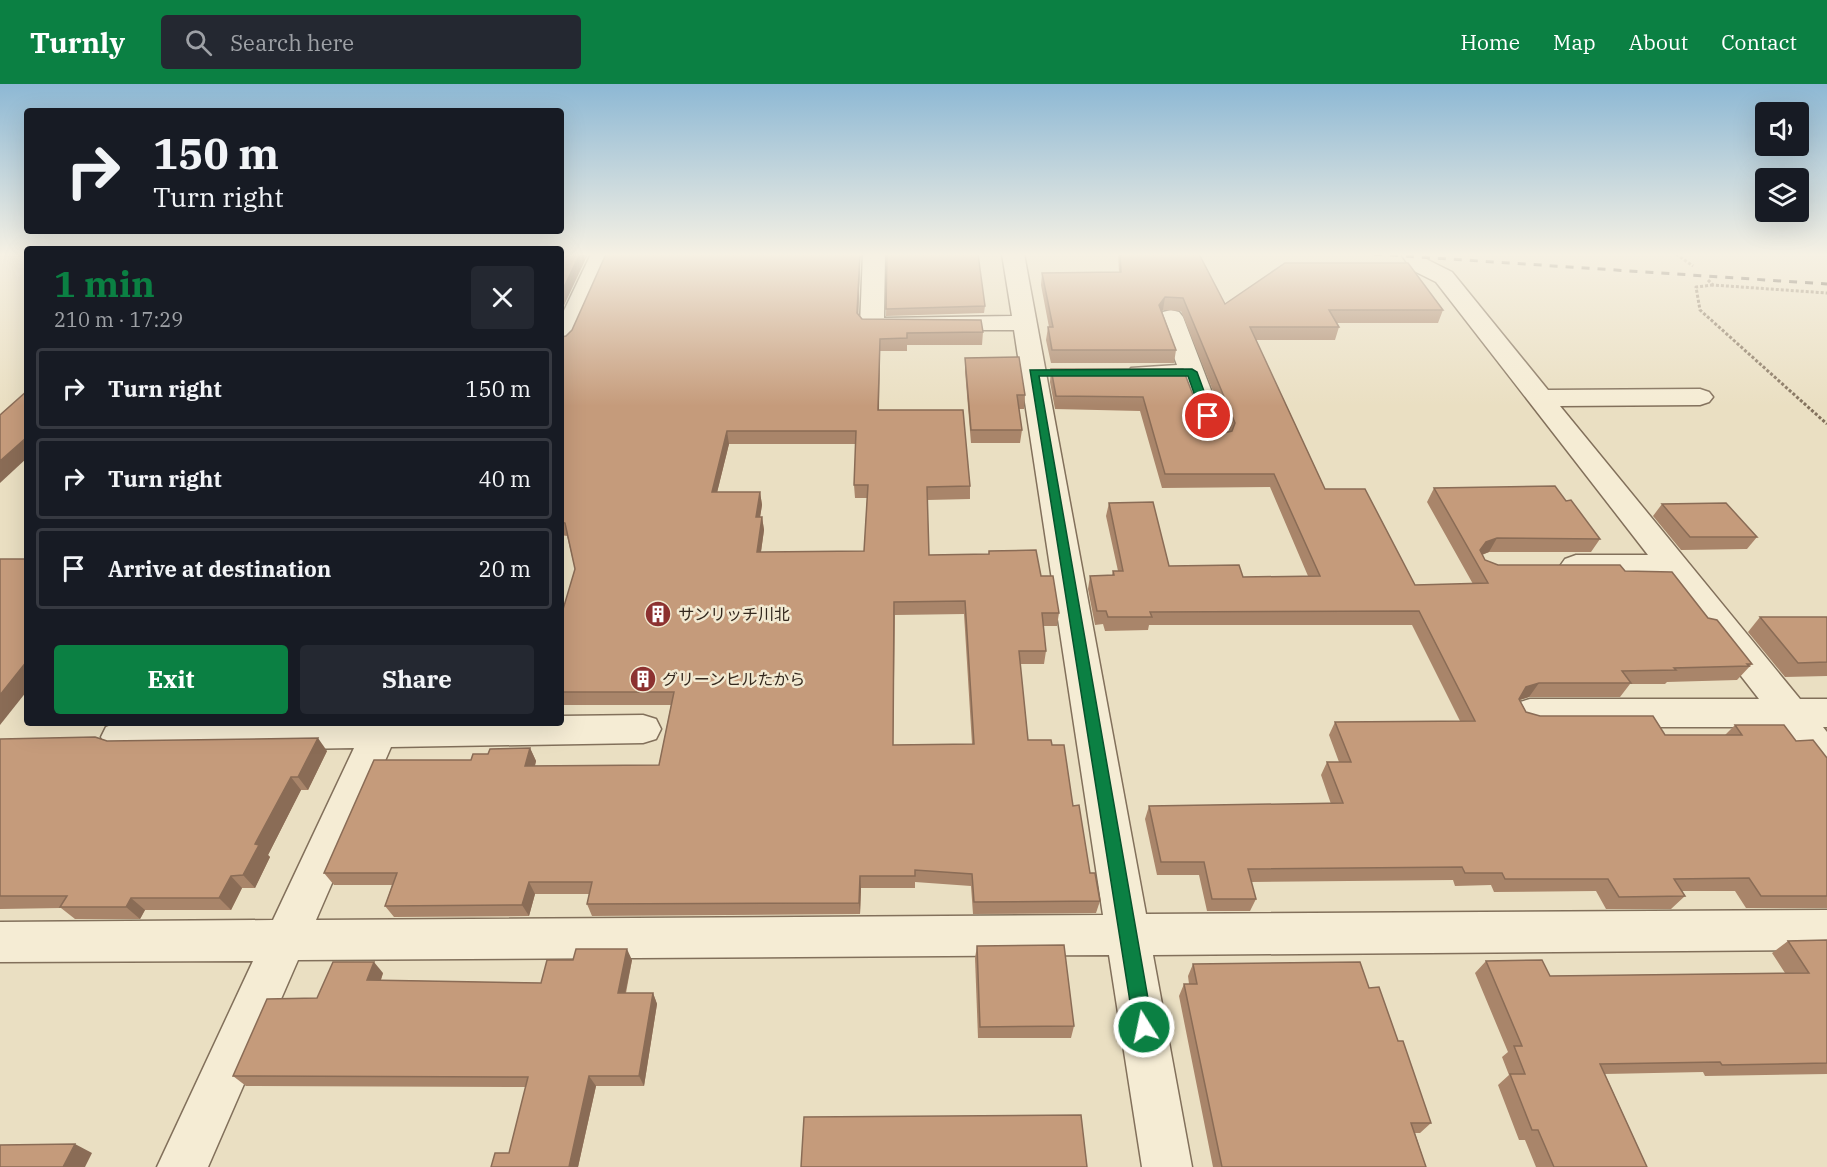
<!DOCTYPE html>
<html lang="en">
<head>
<meta charset="utf-8">
<style>
	:root { --surface:#171b24; --page:#242831; --text:#f1f3f6; --muted:#9ea1a6; --line:#363941; --accent:#0b8043 }
	body { margin:0; font-family:"IBM Plex Serif","Noto Sans JP",serif; background:var(--page); color:var(--text); height:100vh; display:flex; flex-direction:column; font-size:22px; white-space:nowrap }
	* { box-sizing:border-box; margin:0 }
	p { font-size:20px; color:var(--muted) }
	.icon { flex:none; width:33px; height:33px; fill:none; stroke:currentColor; stroke-width:2; stroke-linecap:round; stroke-linejoin:round }
	.map { position:relative; flex:1; overflow:hidden }
	.details { position:absolute; left:24px; top:162px; width:540px; height:480px; display:flex; flex-direction:column; background:var(--surface); border-radius:6px; box-shadow:0 6px 24px #0002 }
	.details>* { flex:none }
	.hud { position:absolute; left:24px; top:24px; width:540px; height:126px; border-radius:6px; box-shadow:0 6px 24px #0002; background:#171b24; color:var(--text); overflow:hidden }
	.tools { position:absolute; left:1755px; top:18px; display:grid; gap:12px }
	.tools a { display:grid; place-items:center; width:54px; height:54px; border-radius:6px; background:var(--surface); box-shadow:0 6px 24px #0002; font-size:30px }
	.pin { position:absolute; display:grid; place-items:center; width:51px; height:51px; color:#fff; margin:-26px; border:3px solid #fff; border-radius:50%; box-shadow:0 2px 6px #0007 }
	.me { position:absolute; width:66px; margin:-33px; rotate:350deg; stroke-linejoin:round; filter:drop-shadow(0 0 4px #0008) }
	.turn { display:flex; align-items:center; gap:21px; height:126px; padding:0 30px; font-size:27px }
	.turn .icon { width:78px; height:78px; stroke-width:2.5 }
	.turn b { display:block; font-size:42px; line-height:51px }
	.round { display:grid; place-items:center; flex:none; width:63px; height:63px; border-radius:6px; background:var(--page) }
	.summary { display:flex; align-items:center; justify-content:space-between; height:102px; padding:0 30px }
	h1 { font-size:36px; font-weight:800; line-height:45px; color:var(--accent) }
	.button { display:flex; gap:12px; margin-top:auto; padding:12px 30px }
	.button a { flex:1; height:69px; border-radius:6px; background:var(--accent); color:#fff; font-size:24px; font-weight:800; line-height:69px; text-align:center }
	.button a+a { background:var(--page); color:var(--text) }
	ul { padding:0; list-style:none }
	li { display:flex; align-items:center; gap:18px; height:81px; margin:0 12px 9px; padding:0 18px; border:3px solid var(--line); border-radius:6px }
	li div { flex:1 }
	li b { display:block; font-size:22px }
	li em { font-style:normal }
	header { display:flex; align-items:center; gap:36px; box-sizing:border-box; height:84px; padding:0 30px; background:var(--accent); color:#fff }
	header strong { font-size:28px }
	nav { display:flex; gap:33px; margin-inline-start:auto; font-size:21px }
	.search { width:420px; height:54px; background:var(--page); display:flex; align-items:center; gap:15px; box-sizing:border-box; padding:0 21px; border-radius:6px; color:var(--muted); font-size:22px }
	.map>svg:first-child { display:block }
	.lines { fill:none; stroke-linecap:round; stroke-linejoin:round }
	.minor-casing { stroke:#82705b; stroke-width:3 }
	.path { stroke:#82705b; stroke-width:3; stroke-dasharray:3 2; stroke-linecap:butt }
	.minor { fill:#f5ecd4; fill-rule:evenodd }
	.rail { stroke:#33281e; stroke-width:3; stroke-dasharray:8 8; stroke-linecap:butt }
	.wall { fill:#a9856a; fill-rule:evenodd }
	.shaded-wall { fill:#8a6c56 }
	.building { fill:#c59b7b; stroke:#8a6c56; stroke-width:1.5; fill-rule:evenodd }
	.route { fill:#0b8043; stroke:#07532c; stroke-width:1.5 }
	.labels { text-anchor:middle; stroke-width:5; stroke-linejoin:round; paint-order:stroke }
	.poi-label { font-size:16px; fill:#33281e; stroke:#f2e9d1; text-anchor:start }
</style>
</head>
<body>
<header>
<strong>Turnly</strong>
<div class="search"><svg class="icon" aria-label="search" viewBox="0 0 24 24"><circle cx="10" cy="10" r="6"/><path d="M15 15l6 6"/></svg>Search here</div>
<nav><a>Home</a><a>Map</a><a>About</a><a>Contact</a></nav>
</header>
<div class="map">
<svg width="1827" height="1083" viewBox="0 0 1827 1083">
	<rect width="100%" height="100%" fill="#eadfc2"/>
	<g class="lines">
		<defs>
			<g id="minor">
				<polygon points="591,170 613,170 573,257 569,262 561,264 561,233"/>
				<polygon points="863,170 885,170 884,234 1012,232 1002,170 1024,170 1146,830 1827,826 1827,866 1153,871 1192,1083 1142,1083 1109,871 298,876 208,1083 157,1083 253,877 0,878 0,838 273,836 354,664 119,668 106,663 101,653 106,643 117,639 561,639 561,632 643,631 656,635 661,645 656,655 643,659 391,663 316,836 1103,831 1014,246 864,246 860,241"/>
				<polygon points="1401,170 1423,170 1428,176 1452,188 1548,306 1700,305 1709,308 1713,313 1709,318 1700,321 1560,322 1800,615 1827,615 1827,643 1823,643 1827,648 1827,690 1814,686 1781,643 1530,643 1517,639 1512,629 1517,619 1530,615 1759,615 1664,493 1576,493 1565,489 1560,482 1565,475 1576,471 1648,471 1436,198 1412,186"/>
				<polygon points="1171,226 1179,228 1183,233 1229,353 1226,359 1216,361 1206,359 1182,296 1131,294 1128,289 1131,284 1177,281 1159,233 1163,228"/>
			</g>
		</defs>
		<use href="#minor" class="minor-casing"/>
		<g class="path">
			<polyline points="1676,170 1693,182"/>
			<polyline points="1708,196 1713,201 1827,209"/>
			<polyline points="1713,201 1696,203 1700,226 1827,340"/>
		</g>
		<use href="#minor" class="minor"/>
		<polyline class="rail" points="1374,170 1827,200"/>
	</g>
	<g class="wall">
		<polygon points="887,170 985,222 984,229 886,232"/>
		<polygon points="1118,170 1199,170 1225,220 1443,226 1438,239 1337,239 1339,243 1335,256 1256,256 1325,405 1415,501 1473,500 1427,418 1434,404 1566,417 1600,455 1591,468 1489,468 1482,471 1485,476 1498,481 1625,487 1708,534 1752,580 1737,596 1667,598 1665,600 1630,600 1620,613 1529,613 1520,616 1526,628 1540,632 1665,651 1725,651 1735,641 1796,657 1827,674 1827,824 1746,824 1735,807 1682,807 1685,812 1671,825 1606,825 1596,807 1494,808 1491,801 1455,802 1453,796 1251,798 1256,815 1250,827 1207,827 1199,791 1157,791 1145,735 1149,722 1331,720 1321,691 1327,678 1339,678 1329,651 1335,638 1460,637 1412,541 1149,541 1148,546 1105,547 1103,540 1095,541 1088,505 1090,492 1112,491 1113,487 1118,487 1106,432 1109,419 1169,482 1243,493 1308,492 1270,403 1162,404 1140,327 1055,325 1050,298 1051,285 1183,285 1207,347 1220,350 1229,347 1181,227 1163,226 1162,227 1176,266 1174,279 1051,279 1046,256 1048,243 1049,243 1041,201 1042,189 1119,188"/>
		<path d="M860,177L858,230L862,235L983,248L982,261H907V267H880L879,326L970,402V415L927,416L929,471L989,470V467L1041,492L1059,529L1057,542H1043L1046,567L1044,580H1020L1028,656L1052,661L1073,722L1090,789L1100,817L1096,829L973,830L971,802L915,798V804H861L860,830L592,832L587,820L589,810H535L529,832L394,833L385,822L392,801H334L324,789L471,676L488,670L530,664L536,677L535,682L659,681L671,621H561V532L575,485L567,452L561,451V253ZM729,360H856L854,401L855,414H867L864,467L761,468L764,446L762,433H760L762,421L760,408H717ZM964,530L972,660L893,661L895,531Z"/>
		<polygon points="965,274 1025,311 1024,325 1019,325 1022,346 1020,359 971,359 965,287"/>
		<polygon points="1662,420 1757,453 1747,465 1681,466 1653,432"/>
		<polygon points="1760,533 1827,533 1827,592 1785,593 1748,548"/>
		<polygon points="0,655 107,657 327,667 308,706 301,706 268,771 270,773 255,804 242,804 231,826 145,826 140,835 75,835 61,824 0,825"/>
		<polygon points="1827,856 1827,990 1705,992 1703,988 1605,990 1647,1083 1536,1083 1525,1056 1519,1056 1498,1001 1509,991 1502,973 1508,968 1475,889 1486,877 1550,892 1785,889 1772,869 1788,857"/>
		<polygon points="977,862 1074,942 1071,954 978,954 975,874"/>
		<polygon points="632,876 626,909 653,909 657,920 644,1002 596,1002 578,1083 491,1083 509,1069 526,1003 246,1002 233,992 317,914 383,889 381,896 541,899"/>
		<polygon points="1193,880 1369,904 1398,957 1431,1039 1420,1049 1415,1049 1426,1083 1213,1083 1179,912 1184,900 1189,900 1188,892"/>
	</g>
	<g class="shaded-wall">
		<polygon points="580,170 588,170 561,228 561,209"/>
		<polygon points="860,170 860,177 858,241 857,229"/>
		<polygon points="1165,213 1163,226 1157,234 1159,221"/>
		<polygon points="880,255 880,267 878,339 878,326"/>
		<polygon points="727,347 729,360 714,421 712,408"/>
		<polygon points="27,353 27,374 0,399 0,377"/>
		<polygon points="760,408 762,421 758,446 756,433"/>
		<polygon points="762,433 764,446 759,481 757,468"/>
		<polygon points="1497,454 1489,468 1478,472 1480,466 1486,458"/>
		<polygon points="27,577 27,607 0,641 0,611"/>
		<polygon points="1539,599 1529,613 1516,617 1526,603"/>
		<polygon points="318,654 327,667 308,706 298,693"/>
		<polygon points="530,664 536,677 531,695 525,682"/>
		<polygon points="291,693 301,706 268,771 270,773 255,804 243,791 255,760"/>
		<polygon points="231,792 242,804 231,826 219,814"/>
		<polygon points="860,792 861,804 860,830 859,819"/>
		<polygon points="529,798 535,810 529,832 522,821"/>
		<polygon points="131,814 145,826 140,835 126,823"/>
		<polygon points="627,865 632,876 623,920 618,909"/>
		<polygon points="374,878 383,889 377,907 367,896"/>
		<polygon points="653,909 657,920 644,1002 639,992"/>
		<polygon points="589,992 596,1002 578,1083 569,1083"/>
		<polygon points="75,1060 92,1069 85,1083 63,1083"/>
	</g>
	<g class="building">
		<polygon points="561,170 580,170 561,209"/>
		<path d="M606,170H860L857,229L862,235L981,236L983,248L907,249V254L880,255L878,326H963L970,402L927,403L929,471L989,470V467L1036,466L1041,492H1053L1059,529H1042L1046,567H1019L1028,656H1051L1052,661H1064L1073,722L1079,721L1090,789H1095L1100,817L974,818L972,790L915,786V792H860L859,819L587,820L592,798H529L522,821L385,822L397,789H324L374,676H471L473,670H488L490,665L530,664L525,682L659,681L674,608H561V532L575,485L565,439L561,438V253L566,252L572,246ZM727,347H856L854,401H868L864,467L757,468L762,433H756L760,408H712ZM965,517L974,660L893,661L894,518Z"/>
		<polygon points="887,170 978,170 985,222 886,225"/>
		<polygon points="1120,170 1199,170 1225,220 1285,179 1408,179 1443,226 1329,226 1339,243 1250,243 1325,405 1365,405 1415,501 1488,499 1434,404 1555,402 1566,417 1571,416 1600,455 1497,454 1486,458 1480,466 1485,476 1498,481 1620,481 1625,487 1672,488 1708,534 1717,536 1752,580 1747,580 1749,582 1674,584 1676,586 1622,587 1631,599 1539,599 1526,603 1519,615 1526,628 1540,632 1653,632 1665,651 1742,651 1735,641 1784,641 1796,657 1813,656 1827,674 1827,812 1761,812 1749,794 1674,795 1685,812 1619,813 1608,795 1505,795 1502,789 1465,789 1462,783 1248,785 1256,815 1212,815 1204,778 1161,778 1149,722 1343,719 1327,678 1351,678 1335,638 1475,637 1419,527 1150,528 1152,533 1108,533 1106,527 1097,527 1090,492 1114,491 1113,487 1123,487 1109,419 1153,418 1169,482 1239,481 1243,493 1320,492 1274,390 1165,390 1143,313 1056,312 1051,285 1183,285 1207,347 1220,350 1232,347 1235,339 1183,214 1165,213 1159,221 1176,266 1052,266 1048,243 1053,243 1042,189 1121,188"/>
		<polygon points="1019,273 1025,311 1017,311 1022,346 971,346 965,274"/>
		<polygon points="27,307 27,353 0,377 0,331"/>
		<polygon points="1726,419 1757,453 1690,453 1662,420"/>
		<polygon points="0,475 27,475 27,577 0,611"/>
		<polygon points="1760,533 1827,533 1827,578 1798,579"/>
		<polygon points="95,653 107,657 318,654 298,693 291,693 255,760 259,761 243,791 231,792 219,814 131,814 126,823 60,823 67,812 0,812 0,655"/>
		<polygon points="1827,856 1827,979 1722,981 1720,978 1600,980 1647,1083 1554,1083 1538,1046 1532,1046 1510,990 1525,990 1514,962 1522,962 1486,877 1542,876 1550,892 1809,889 1788,857"/>
		<polygon points="1064,861 1074,942 980,943 977,862"/>
		<polygon points="576,865 627,865 618,909 653,909 639,992 589,992 569,1083 491,1083 495,1069 509,1069 528,993 233,992 267,915 317,914 333,878 374,878 367,896 541,899 547,876 573,876"/>
		<polygon points="1360,878 1369,904 1379,903 1398,957 1403,957 1431,1039 1411,1039 1426,1083 1222,1083 1184,900 1197,900 1193,880"/>
		<polygon points="1081,1031 1087,1083 801,1083 804,1033"/>
		<polygon points="75,1060 63,1083 0,1083 0,1061"/>
	</g>
	<linearGradient id="sky" x2="0" y2="1"><stop stop-color="#8db8d4"/><stop offset="0.53" stop-color="#f6f1e4"/><stop offset="1" stop-color="#f6f1e4" stop-opacity="0"/></linearGradient>
	<rect width="1827" height="322" fill="url(#sky)"/>
	<polygon class="route" points="1030,286 1192,285 1197,288 1213,332 1208,335 1202,332 1188,292 1039,292 1153,943 1150,950 1144,953 1137,950 1134,943"/>
	<defs>
		<symbol id="building-disc" viewBox="-11 -11 22 22"><circle r="9.5" fill="#8c3130" stroke="#f2e9d1"/><path d="M-4-6H4V6H1V3H-1V6H-4ZM-2.5-4.3h1.7v1.8h-1.7ZM.8-4.3h1.7v1.8H.8ZM-2.5-1h1.7V.8h-1.7ZM.8-1h1.7V.8H.8Z" fill="#fff"/></symbol>
	</defs>
	<g fill-rule="evenodd">
		<use href="#building-disc" x="643" y="515" width="30" height="30"/>
		<use href="#building-disc" x="628" y="580" width="30" height="30"/>
	</g>
	<g class="labels">
		<g class="poi-label">
			<text x="678" y="536">サンリッチ川北</text>
			<text x="662" y="601">グリーンヒルたから</text>
		</g>
	</g>
</svg>
<div class="tools">
<a><svg class="icon" aria-label="sound" viewBox="0 0 24 24"><path d="M4 9h4l5-4v14l-5-4H4zM17 9q2 3 0 6"/></svg></a>
<a><svg class="icon" aria-label="layers" viewBox="0 0 24 24"><path d="M12 4l9 5-9 5-9-5zM3 14l9 5 9-5"/></svg></a>
</div>
<div class="pin" style="left:1208px;top:332px;background:#d93025"><svg class="icon" aria-label="arrive" viewBox="0 0 24 24"><path d="M6 21V4h12l-3 4 3 4H6"/></svg></div>
<svg class="me" style="left:1144px;top:943px" viewBox="-20 -20 40 40"><circle r="17" fill="#0b8043" stroke="#fff" stroke-width="3"/><path d="M0-11L8 9 0 5-8 9z" fill="#fff"/></svg>
<div class="hud">
<div class="turn"><svg class="icon" aria-label="right" viewBox="0 0 24 24"><path d="M7 20v-9h11M14 6l5 5-5 5"/></svg><div><b>150 m</b>Turn right</div></div>
</div>
<section class="details">
<div class="summary"><div><h1>1 min</h1><p>210 m · 17:29</p></div><a class="round"><svg class="icon" aria-label="close" viewBox="0 0 24 24"><path d="M6 6l12 12M18 6L6 18"/></svg></a></div>
<ul>
<li><svg class="icon" aria-label="right" viewBox="0 0 24 24"><path d="M7 20v-9h11M14 6l5 5-5 5"/></svg><div><b>Turn right</b></div><em>150 m</em></li>
<li><svg class="icon" aria-label="right" viewBox="0 0 24 24"><path d="M7 20v-9h11M14 6l5 5-5 5"/></svg><div><b>Turn right</b></div><em>40 m</em></li>
<li><svg class="icon" aria-label="arrive" viewBox="0 0 24 24"><path d="M6 21V4h12l-3 4 3 4H6"/></svg><div><b>Arrive at destination</b></div><em>20 m</em></li>
</ul>
<div class="button"><a>Exit</a><a>Share</a></div>
</section>
</div>
</body>
</html>
